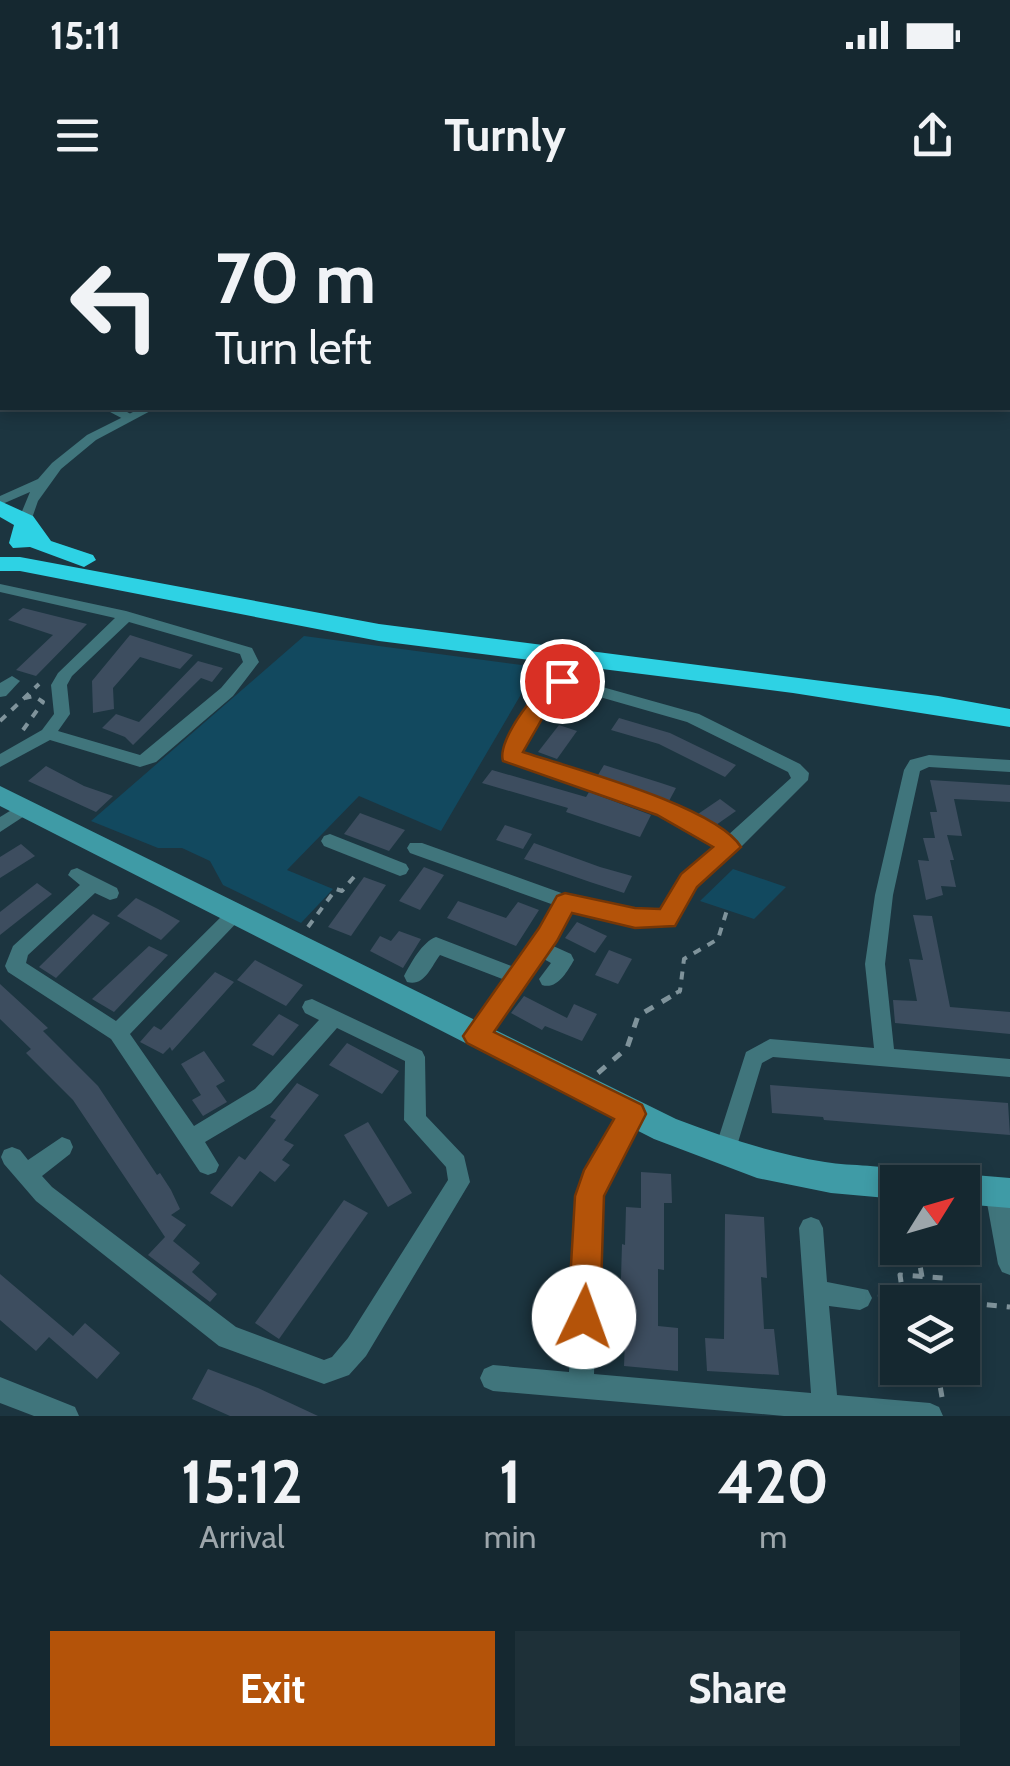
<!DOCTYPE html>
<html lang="en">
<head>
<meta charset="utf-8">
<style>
	:root { --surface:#152830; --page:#1e3038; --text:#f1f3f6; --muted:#9da6ab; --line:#34444c; --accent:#b45309 }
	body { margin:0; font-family:Cabin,sans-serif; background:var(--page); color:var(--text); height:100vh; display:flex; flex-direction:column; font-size:38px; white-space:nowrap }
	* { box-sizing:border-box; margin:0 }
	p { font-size:32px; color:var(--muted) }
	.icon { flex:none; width:55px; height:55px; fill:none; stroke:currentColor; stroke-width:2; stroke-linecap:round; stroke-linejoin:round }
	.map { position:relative; height:1216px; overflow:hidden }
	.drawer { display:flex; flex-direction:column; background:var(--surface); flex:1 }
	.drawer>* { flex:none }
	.top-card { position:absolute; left:0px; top:0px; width:1010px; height:210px; box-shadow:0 5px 15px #0003,0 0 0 2px var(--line); background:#152830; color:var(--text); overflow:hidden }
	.needle { width:65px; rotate:53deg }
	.fabs { position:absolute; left:880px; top:965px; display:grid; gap:20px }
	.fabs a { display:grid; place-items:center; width:100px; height:100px; border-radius:0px; background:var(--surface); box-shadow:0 5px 15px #0003,0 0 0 2px var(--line); font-size:50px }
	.pin { position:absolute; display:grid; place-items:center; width:85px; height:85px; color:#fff; margin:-42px; border:5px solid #fff; border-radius:50%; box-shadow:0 2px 10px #0007 }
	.me { position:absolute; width:110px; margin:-55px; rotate:3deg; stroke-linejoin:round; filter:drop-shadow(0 0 8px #0008) }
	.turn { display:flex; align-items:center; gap:35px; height:210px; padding:0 50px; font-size:45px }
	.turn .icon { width:130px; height:130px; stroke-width:2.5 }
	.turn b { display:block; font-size:70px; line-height:85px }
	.eta { display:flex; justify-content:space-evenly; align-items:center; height:170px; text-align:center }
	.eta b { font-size:60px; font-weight:800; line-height:70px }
	.cta { display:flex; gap:20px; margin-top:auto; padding:20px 50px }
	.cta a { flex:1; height:115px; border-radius:0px; background:var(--accent); color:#fff; font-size:40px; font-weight:800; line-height:115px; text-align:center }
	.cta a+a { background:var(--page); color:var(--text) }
	.status { display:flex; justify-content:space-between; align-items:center; height:70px; padding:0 50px; background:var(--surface); direction:ltr }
	.status svg { height:28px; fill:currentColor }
	header { display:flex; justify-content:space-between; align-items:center; height:130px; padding:0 50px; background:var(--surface); font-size:45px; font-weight:800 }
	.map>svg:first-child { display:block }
	.green { fill:#12495f }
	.building { fill:#3d4d5f }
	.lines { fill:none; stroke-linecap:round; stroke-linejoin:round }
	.path-far1 { stroke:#7f939b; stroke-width:4; stroke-dasharray:8 8; stroke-linecap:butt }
	.path { stroke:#7f939b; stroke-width:5; stroke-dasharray:10 10; stroke-linecap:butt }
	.lane { stroke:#40757c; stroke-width:8 }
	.street { fill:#40757c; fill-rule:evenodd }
	.secondary { fill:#3f9ba6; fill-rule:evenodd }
	.highway { fill:#2ed2e4; fill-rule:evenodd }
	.route { fill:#b45309; stroke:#753606; stroke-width:2.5 }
</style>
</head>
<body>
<div class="status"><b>15:11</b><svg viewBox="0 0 49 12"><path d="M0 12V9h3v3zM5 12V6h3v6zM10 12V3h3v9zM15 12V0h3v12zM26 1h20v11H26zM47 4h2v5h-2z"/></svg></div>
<header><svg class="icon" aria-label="menu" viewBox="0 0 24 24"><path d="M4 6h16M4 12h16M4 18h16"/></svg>Turnly<svg class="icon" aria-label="share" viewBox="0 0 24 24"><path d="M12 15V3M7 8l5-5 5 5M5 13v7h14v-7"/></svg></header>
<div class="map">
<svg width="1010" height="1216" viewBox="0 0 1010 1216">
	<rect width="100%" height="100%" fill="#1c3540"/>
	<g class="green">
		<polygon points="304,436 537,467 441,631 359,596 287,670 333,689 301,723 223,685 210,661 182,648 158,648 91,621"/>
		<polygon points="733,669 786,687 754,719 700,701"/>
	</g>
	<g class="building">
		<polygon points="23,408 87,424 36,476 16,470 53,435 8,420"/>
		<polygon points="130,435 193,455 180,469 140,457 113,488 114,509 93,513 92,481"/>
		<polygon points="198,461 223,468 212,482 201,478 133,545 125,537 102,528 116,514 139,522"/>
		<polygon points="619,518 670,533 736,565 725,577 659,544 611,530"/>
		<polygon points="559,525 577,531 557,559 538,552"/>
		<polygon points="604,565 661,583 676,588 669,601 598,575"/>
		<polygon points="46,566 84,586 113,596 96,612 28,581"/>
		<polygon points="492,570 586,597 589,592 651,615 640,637 566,612 568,608 482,583"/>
		<polygon points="930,580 1010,585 1010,602 954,599 962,636 947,635 954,660 950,660 956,687 941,686 943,695 926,700 918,660 929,661 923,638 935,638 930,612 937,612"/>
		<polygon points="720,599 736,611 716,625 698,614"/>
		<polygon points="360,613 405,630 389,651 344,634"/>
		<polygon points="505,625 532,634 523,649 496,640"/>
		<polygon points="534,643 600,667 632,676 624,693 590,682 524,659"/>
		<polygon points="21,644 35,656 0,678 0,657"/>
		<polygon points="424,667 444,675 420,710 399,701"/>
		<polygon points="364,677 386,685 351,736 328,727"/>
		<polygon points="37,683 52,694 0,735 0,712"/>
		<polygon points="136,698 158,709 180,721 161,740 117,716"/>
		<polygon points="458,701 506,718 518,702 539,710 516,746 447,718"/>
		<polygon points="93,714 110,723 56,778 39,767"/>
		<polygon points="913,715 932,716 950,807 1010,812 1010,834 895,823 893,800 917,801 909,759 923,760"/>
		<polygon points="577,722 607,736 595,753 565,738"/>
		<polygon points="399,731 421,739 403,768 370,751 380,736 391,741"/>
		<polygon points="149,746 168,755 114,812 92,799"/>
		<polygon points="609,750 632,759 618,784 595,775"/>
		<polygon points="255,760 303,785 286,806 237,780"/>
		<polygon points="215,772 234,782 172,851 170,847 163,854 140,842 154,826 161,830"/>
		<polygon points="0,784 48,828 43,831 98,886 157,975 160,973 171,990 180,1009 171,1015 186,1025 173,1041 200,1063 192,1072 217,1094 210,1102 148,1055 165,1037 73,900 26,853 31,849 0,819"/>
		<polygon points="524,796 567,818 574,804 597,814 582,841 545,826 542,830 511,813"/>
		<polygon points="279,814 299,825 273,856 252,845"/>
		<polygon points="347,843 399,871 382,894 329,865"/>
		<polygon points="204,851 225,881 216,886 227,902 203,916 192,900 201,895 181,864"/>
		<polygon points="297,883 319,895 284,940 294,945 282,960 290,965 275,982 260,971 232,1007 210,993 239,956 245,960 276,920 270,917"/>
		<polygon points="770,885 1008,903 1010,935 824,920 823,917 772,913"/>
		<polygon points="368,922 412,993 388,1007 344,935"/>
		<polygon points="641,972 671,974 672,1003 664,1003 664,1070 658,1069 658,1126 678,1128 678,1171 624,1166 626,1112 620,1112 622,1044 625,1045 626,1007 641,1008"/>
		<polygon points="344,1000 368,1013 279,1139 255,1123"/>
		<polygon points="725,1014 764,1017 767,1078 761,1077 764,1129 774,1129 779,1175 707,1171 705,1138 724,1139"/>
		<polygon points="0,1074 73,1136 85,1123 120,1153 97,1179 49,1137 36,1151 0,1120"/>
		<polygon points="208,1169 258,1188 318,1216 230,1216 192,1199"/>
	</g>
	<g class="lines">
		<g class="path-far1">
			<polyline points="0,521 39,484"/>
			<polyline points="23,530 43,502 34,496 25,498"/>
			<polyline points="308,727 336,689 342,691 359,671"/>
			<polyline points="676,793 680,791 684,759 718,739 727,710"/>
		</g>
		<g class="path">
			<polyline points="598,873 627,848 638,816 680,791"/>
			<polyline points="917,1048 922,1077"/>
			<polyline points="878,1094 903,1096"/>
			<polyline points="947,1101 1010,1107"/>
			<polyline points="904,1102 900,1075 944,1078 948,1102"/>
			<polyline points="937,1168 942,1197"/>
		</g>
		<polyline class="lane" points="111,208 128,217"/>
		<g class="street">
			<polygon points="619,0 650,0 652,2 623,2"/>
			<polygon points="1008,64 1010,64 1010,71 1008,70"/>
			<rect x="0" y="98" width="2" height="6"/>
			<polygon points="141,208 156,208 96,240 61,269 38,301 30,324 25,325 18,321 30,292 0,305 0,296 38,279 52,263 87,235"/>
			<path d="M0,384L126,411L252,448L259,462L233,496L156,562L140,567L50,540L0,567V554L42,530L54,514L51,485L58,473L115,418L0,392ZM129,422L240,454L243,462L221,488L140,555L58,531L70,514L67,485L72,476Z"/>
			<polygon points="12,476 20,481 6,496 0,497 0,483"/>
			<path d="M563,476L699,514L800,564L809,573L808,580L736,652L731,653C720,663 708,672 698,683C684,699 684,720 661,728L570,710L551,745L571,754L574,760C567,772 557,790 542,785L539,779L551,763L542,758L484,842L477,845L470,842L467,836L505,780L440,755C431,767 424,787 407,782L404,776C411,763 422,742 436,737L514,767L554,705L410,653L407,648L410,643H422L567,695L659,713L668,703L681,678L715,646C653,603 576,585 505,560L503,556C512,527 534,487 563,476ZM565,487L687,522L788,572L791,578L727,636C665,595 590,577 520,553L538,519Z"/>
			<polygon points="929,555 1010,560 1010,572 929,567 920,571 893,695 885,764 894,849 1010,859 1010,877 773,857 762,863 733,959 725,962 717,959 714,952 746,852 770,839 874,848 865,764 875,695 904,570 910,560"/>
			<polygon points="23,603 32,609 29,613 0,632 0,617"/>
			<polygon points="330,634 406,664 409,669 406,674 400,676 324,646 321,641 324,636"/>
			<polygon points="77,668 117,688 119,693 117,698 110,700 95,693 28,755 26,763 116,821 230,708 244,708 246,713 130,834 194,926 255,889 319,820 305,813 302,807 305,801 312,799 422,851 425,857 426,916 464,956 470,982 366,1156 349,1175 324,1184 219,1146 36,1001 4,964 1,957 4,950 12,947 20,950 28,960 62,937 70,940 73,947 70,954 42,976 52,987 236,1127 324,1160 332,1157 348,1138 448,980 446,967 404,920 405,861 337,828 271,903 205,942 219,965 216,972 208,975 200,972 111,839 8,772 5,766 13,746 80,685 68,675 71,670"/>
			<polygon points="632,904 640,907 643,914 605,982 601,996 594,1174 811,1193 799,1028 803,1020 811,1017 819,1020 823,1028 827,1082 868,1090 872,1098 868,1106 860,1110 829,1106 837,1195 930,1203 939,1207 943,1216 784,1216 493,1191 484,1187 480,1178 484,1169 493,1165 569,1172 579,996 586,972 624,907"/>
			<polygon points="996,982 1004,985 1010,1006 1010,1075 1002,1072 998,1064 985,992 988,985"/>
			<polygon points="0,1177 75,1207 79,1216 34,1216 0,1203"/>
		</g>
		<g class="secondary">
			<path d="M0,586L676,919C726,938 772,953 825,962C853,967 883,963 909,974L913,982H898V999L831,993L757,978L654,939L0,606Z"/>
			<polygon points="962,974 1010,978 1010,1008 962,1004 962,982 949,982"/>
		</g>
		<g class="highway">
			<polygon points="0,301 33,316 51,341 93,355 96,360 84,367 30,347 13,348 9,343 14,325 0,317"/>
			<polygon points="0,357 20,357 379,424 938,496 1010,509 1010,527 793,493 379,441 20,371 0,371"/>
		</g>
	</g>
	<path class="route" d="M562,474L573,481L554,498L523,552C571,568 716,606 741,647L697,687L675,726L635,728L572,713L557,741L494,832L642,905L646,914L604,996L600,1117L595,1128L584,1132L573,1128L568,1117L575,996L584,970L614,919L467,843L463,836L539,728L557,696L565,693L635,708L660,709L681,674L713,647L657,615L503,561C496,540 541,481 562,474Z"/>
</svg>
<div class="fabs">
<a><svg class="needle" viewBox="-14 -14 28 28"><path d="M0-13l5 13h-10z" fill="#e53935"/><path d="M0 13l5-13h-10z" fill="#9da6ab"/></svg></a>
<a><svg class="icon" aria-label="layers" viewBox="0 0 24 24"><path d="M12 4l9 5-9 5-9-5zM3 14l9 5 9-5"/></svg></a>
</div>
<div class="pin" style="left:562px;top:481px;background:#d93025"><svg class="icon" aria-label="arrive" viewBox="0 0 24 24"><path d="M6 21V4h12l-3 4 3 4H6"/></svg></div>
<svg class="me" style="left:584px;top:1117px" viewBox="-20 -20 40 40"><circle r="19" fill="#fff"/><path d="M0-13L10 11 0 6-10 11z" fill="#b45309"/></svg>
<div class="top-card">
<div class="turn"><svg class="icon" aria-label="left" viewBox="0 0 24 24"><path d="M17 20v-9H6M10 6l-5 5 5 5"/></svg><div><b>70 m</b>Turn left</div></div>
</div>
</div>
<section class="drawer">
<div class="eta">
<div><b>15:12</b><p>Arrival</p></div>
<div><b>1</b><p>min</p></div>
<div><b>420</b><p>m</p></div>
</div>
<div class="cta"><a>Exit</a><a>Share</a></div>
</section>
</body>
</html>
